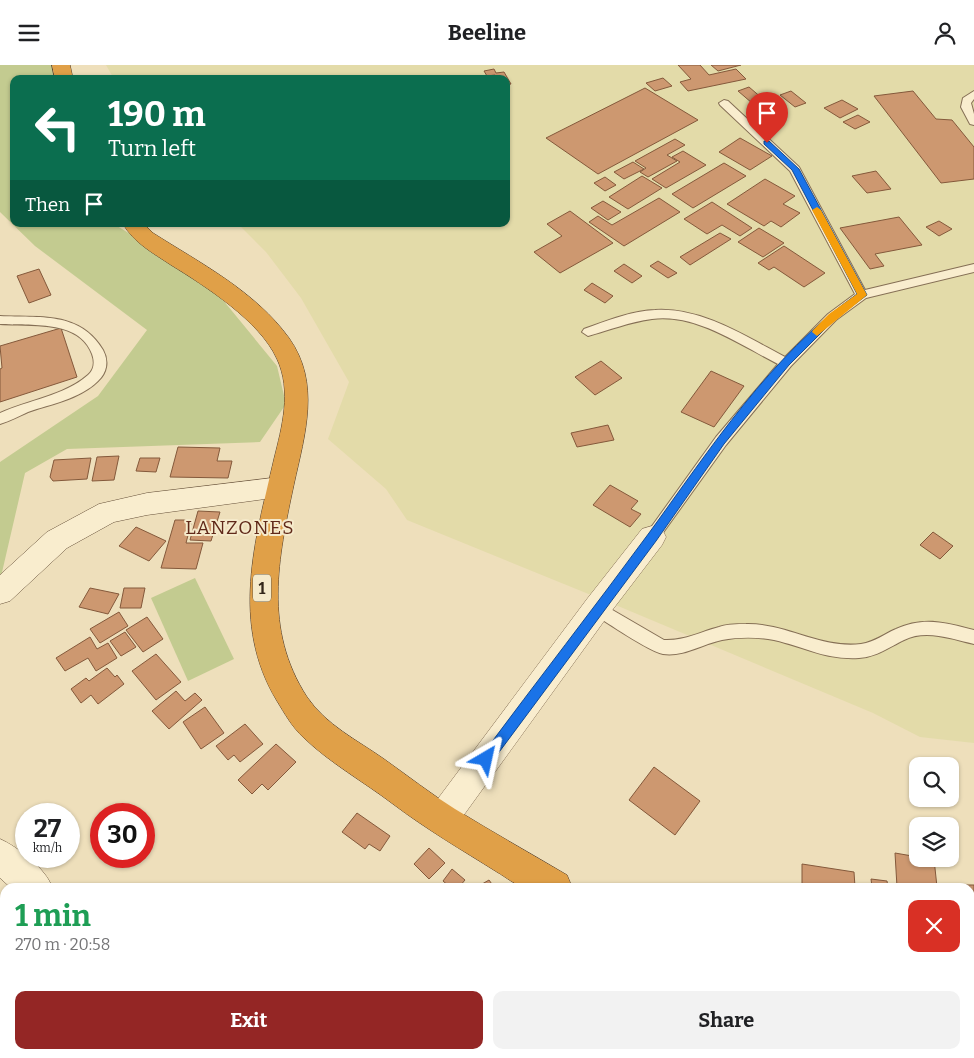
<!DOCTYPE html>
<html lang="en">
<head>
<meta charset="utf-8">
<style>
	:root { --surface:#fff; --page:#f2f2f2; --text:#202124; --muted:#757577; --accent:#942625 }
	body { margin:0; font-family:Bitter,serif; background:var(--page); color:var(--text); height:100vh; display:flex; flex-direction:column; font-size:19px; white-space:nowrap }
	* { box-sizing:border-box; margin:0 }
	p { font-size:16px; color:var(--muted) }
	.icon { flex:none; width:28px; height:28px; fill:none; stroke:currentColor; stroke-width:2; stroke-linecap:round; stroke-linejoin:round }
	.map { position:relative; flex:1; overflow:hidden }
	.sheet { position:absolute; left:0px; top:818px; width:975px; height:176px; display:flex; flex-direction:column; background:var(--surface); border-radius:15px 15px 0 0; box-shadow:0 1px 4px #0004 }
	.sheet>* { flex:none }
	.top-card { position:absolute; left:10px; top:10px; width:500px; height:152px; border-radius:10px; box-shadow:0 1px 4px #0004; background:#0b6e4f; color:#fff; overflow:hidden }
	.tools { position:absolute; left:909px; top:692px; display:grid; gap:10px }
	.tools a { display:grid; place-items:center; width:50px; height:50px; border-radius:10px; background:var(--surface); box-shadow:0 1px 4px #0004; font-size:25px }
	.speed { position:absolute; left:15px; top:738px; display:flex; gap:10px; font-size:25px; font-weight:700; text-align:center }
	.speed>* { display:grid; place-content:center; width:65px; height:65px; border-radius:50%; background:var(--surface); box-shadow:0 1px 4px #0004; line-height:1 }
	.speed small { font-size:12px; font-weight:400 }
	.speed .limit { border:8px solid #d22; background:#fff; color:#111 }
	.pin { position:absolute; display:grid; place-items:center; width:42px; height:42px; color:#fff; margin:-51px -21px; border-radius:50% 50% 50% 0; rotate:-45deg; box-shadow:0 0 5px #0007 }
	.pin .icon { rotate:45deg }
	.me { position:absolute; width:55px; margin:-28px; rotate:36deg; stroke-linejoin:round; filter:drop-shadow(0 0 4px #0008) }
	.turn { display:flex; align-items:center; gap:18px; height:105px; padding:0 15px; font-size:22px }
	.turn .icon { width:65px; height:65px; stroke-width:2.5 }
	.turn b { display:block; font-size:35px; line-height:42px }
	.then { display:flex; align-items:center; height:48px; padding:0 15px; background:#0003; gap:10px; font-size:19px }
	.round { display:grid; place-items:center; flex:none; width:52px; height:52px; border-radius:10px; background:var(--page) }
	.head { display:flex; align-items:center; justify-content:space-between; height:85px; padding:0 15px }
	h1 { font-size:30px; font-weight:700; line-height:38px; color:#1e9e55 }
	.cta { display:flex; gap:10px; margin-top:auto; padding:10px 15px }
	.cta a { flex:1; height:58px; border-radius:10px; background:var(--accent); color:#fff; font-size:20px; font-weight:700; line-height:58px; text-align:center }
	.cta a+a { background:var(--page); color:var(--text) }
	header { display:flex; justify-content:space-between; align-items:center; height:65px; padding:0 15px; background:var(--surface); font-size:22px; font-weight:700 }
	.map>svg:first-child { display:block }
	.farmland { fill:#e3dba9 }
	.green { fill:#c3cb90 }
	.building { fill:#cd9870; stroke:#84593b }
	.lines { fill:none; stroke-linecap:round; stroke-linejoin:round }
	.lane-casing { stroke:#856f55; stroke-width:2 }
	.street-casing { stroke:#856f55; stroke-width:1 }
	.secondary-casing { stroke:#665039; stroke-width:1 }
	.highway-casing { stroke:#523d2a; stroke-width:1 }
	.lane { fill:#f9edce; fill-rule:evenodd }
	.street { fill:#f9edce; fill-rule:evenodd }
	.secondary { fill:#f9edce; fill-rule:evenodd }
	.highway { fill:#e0a048; fill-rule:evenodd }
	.route { fill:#1a73e8; stroke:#114b97 }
	.slow { fill:#f59e0b }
	.labels { text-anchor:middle; stroke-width:4; stroke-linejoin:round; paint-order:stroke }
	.shield { fill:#f5eacb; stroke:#6d624f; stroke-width:1 }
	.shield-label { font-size:16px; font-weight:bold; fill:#33271a }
	.neighbourhood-label { font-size:19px; letter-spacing:1px; fill:#602919; stroke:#f5eacb }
</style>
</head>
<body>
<header><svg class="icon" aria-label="menu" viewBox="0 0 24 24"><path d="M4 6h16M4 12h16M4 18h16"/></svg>Beeline<svg class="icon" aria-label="person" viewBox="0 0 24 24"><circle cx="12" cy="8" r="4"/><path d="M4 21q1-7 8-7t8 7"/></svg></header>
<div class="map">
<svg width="974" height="993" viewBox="0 0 974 993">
	<rect width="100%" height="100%" fill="#eedfbb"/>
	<g class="farmland">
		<polygon points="106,0 974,0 974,678 920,672 873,648 618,541 407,455 386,424 328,374 349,317 301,233 266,187 238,159 506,159 506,14 114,14"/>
		<polygon points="316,989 377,989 385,993 314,993"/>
	</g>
	<g class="green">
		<polygon points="0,0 52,0 54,14 14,14 14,159 114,159 209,218 277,301 286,339 260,377 67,384 25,408 0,516 0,397 98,331 147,265 35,181 0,147"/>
		<polygon points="195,513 234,594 188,616 151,533"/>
		<polygon points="0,842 5,847 5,989 111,989 112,993 0,993"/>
	</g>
	<g class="building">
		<polygon points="678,0 700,0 709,10 736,4 746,14 688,26 680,17 691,14"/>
		<polygon points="711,0 741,0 718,6"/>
		<polygon points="494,4 496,8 504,7 511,19 506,20 506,14 497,14 495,10 487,11 484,6"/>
		<polygon points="663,13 672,21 655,26 646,18"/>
		<polygon points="749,22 763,34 752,38 738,26"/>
		<polygon points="645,23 698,55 598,109 546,73"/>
		<polygon points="791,26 806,38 795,42 780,30"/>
		<polygon points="913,26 936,54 952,55 974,82 974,114 941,118 874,31"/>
		<polygon points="842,35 858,44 840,53 824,43"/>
		<polygon points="858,50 870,57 855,64 843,57"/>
		<polygon points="740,73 772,91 750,105 719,87"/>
		<polygon points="675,74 685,80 667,90 677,96 648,112 640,107 646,103 635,96"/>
		<polygon points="683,86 706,100 666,123 652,114 680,97 672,92"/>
		<polygon points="633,97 644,104 624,114 614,107"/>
		<polygon points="724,98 746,111 693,143 672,129"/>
		<polygon points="876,106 891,124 867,128 852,111"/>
		<polygon points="642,111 662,123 628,144 609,132"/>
		<polygon points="605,112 616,120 605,126 594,118"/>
		<polygon points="765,114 795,131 783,139 800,148 781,162 771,156 764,161 727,139"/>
		<polygon points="659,133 680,147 624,181 589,157 598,151 612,160"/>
		<polygon points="603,136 621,147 608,155 591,143"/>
		<polygon points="712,137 752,163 740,171 722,160 707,169 684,154"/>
		<polygon points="570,146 613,178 560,208 534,187 562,171 547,159"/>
		<polygon points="899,152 922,180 875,189 884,201 870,204 840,163"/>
		<polygon points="939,156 952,164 939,171 926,162"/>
		<polygon points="759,163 784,178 763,192 738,177"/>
		<polygon points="720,168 731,174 690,200 680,192"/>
		<polygon points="784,181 825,208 804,222 774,202 769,205 758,198"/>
		<polygon points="658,196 677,208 668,213 650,201"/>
		<polygon points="624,199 642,211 632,218 614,206"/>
		<polygon points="39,204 51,230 29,238 17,211"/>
		<polygon points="592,218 613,231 605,238 584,225"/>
		<polygon points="61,263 77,312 0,337 0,304 2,303 0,281"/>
		<polygon points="601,296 622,313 595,330 575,312"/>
		<polygon points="711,306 744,321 714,362 681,347"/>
		<polygon points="608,360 614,375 577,382 571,368"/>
		<polygon points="178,382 220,383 217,396 232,396 228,413 170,412"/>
		<polygon points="119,391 114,415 92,416 97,392"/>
		<polygon points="91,393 87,414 53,416 50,412 54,395"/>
		<polygon points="140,393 160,393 156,407 136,406"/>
		<polygon points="610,420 638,436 631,444 641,449 630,462 593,440"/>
		<polygon points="198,446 220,447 211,476 190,475"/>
		<polygon points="175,455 192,455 186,478 203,478 196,504 161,503"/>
		<polygon points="136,462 166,476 149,496 119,481"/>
		<polygon points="933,467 953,481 940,494 920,480"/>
		<polygon points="90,523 119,529 108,549 79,542"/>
		<polygon points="124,523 145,523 141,543 120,543"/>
		<polygon points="119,547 128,561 100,578 90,564"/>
		<polygon points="147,552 163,574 143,587 126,565"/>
		<polygon points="125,567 136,582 121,591 110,576"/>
		<polygon points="90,572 97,584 108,578 117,593 96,606 88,593 65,606 56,593"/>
		<polygon points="156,589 181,617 156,635 132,606"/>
		<polygon points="107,603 115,612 117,610 124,619 98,639 91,630 81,638 71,624 86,613 89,616"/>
		<polygon points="176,626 185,636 195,628 202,635 169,664 152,646"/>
		<polygon points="205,642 224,668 201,684 183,657"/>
		<polygon points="245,659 263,679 240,697 234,690 228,695 216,681"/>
		<polygon points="276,679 296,697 268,725 262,719 252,729 238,715"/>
		<polygon points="654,702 700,736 675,770 629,735"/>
		<polygon points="357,748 390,771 380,786 369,779 365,784 342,767"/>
		<polygon points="429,783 445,798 429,814 414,799"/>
		<polygon points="895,788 918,792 918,794 934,794 937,822 897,822"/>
		<polygon points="802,799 854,807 855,822 802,822"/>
		<polygon points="452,804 465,815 459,822 450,822 443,816"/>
		<polygon points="871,814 887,816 888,822 872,822"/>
		<polygon points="489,815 494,822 477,822"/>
		<polygon points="948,820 974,820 974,845 970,845 970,822 949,822"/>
	</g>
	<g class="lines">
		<defs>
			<g id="lane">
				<polygon points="974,26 974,34 971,38 974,49 974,60 970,59 961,42 963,33"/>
				<path d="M724,35L728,36L799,102L865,225L974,199V207L866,233L836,255L791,301L726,380L657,476L652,478L647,476L645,472L647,468L716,372L778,299C740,280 696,248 652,254C630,257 609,265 588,271L582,267L584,264C606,256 631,246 655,245C701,242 745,271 785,292L828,249L855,229L790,106L720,40L719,38Z"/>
				<path d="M0,251C39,253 80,246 103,285C109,296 107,308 98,316C80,334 51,339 28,347C19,351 10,356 0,359V348C28,335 64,331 88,310C94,305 95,297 92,289C79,254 30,261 0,259Z"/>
				<path d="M597,536L664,575C684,576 700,567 719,562C727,559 737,559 746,559C786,558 821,584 861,579C875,577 884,569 896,564C924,551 946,558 974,565V579C952,574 926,564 904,575C889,582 877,592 859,593C825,595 805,582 774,575C758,572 738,572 722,575C702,579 684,592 663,589C650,587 606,557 592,548L589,543L592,538Z"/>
			</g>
			<polygon id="street" points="652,461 662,464 666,472 662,480 607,552 453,765 442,770 431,765 426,754 431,743 587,534 642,464"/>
			<g id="secondary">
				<polygon points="280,412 289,415 293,422 289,429 280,432 147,450 114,457 67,483 10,536 0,539 0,510 47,467 99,439 147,428"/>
				<path d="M0,774C18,782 46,804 52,822H10L0,813Z"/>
				<polygon points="114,989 150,989 151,993 113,993"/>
			</g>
			<g id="highway">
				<polygon points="52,0 70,0 73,14 55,14"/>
				<path d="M123,159H144L153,168C200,198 255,226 289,273C321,318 305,369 294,419C278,494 263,564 307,632C326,660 357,675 384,694C408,711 431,729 455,744C492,767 530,788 567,810L572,822C557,822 540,825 525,822C516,821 506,812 497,807C462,785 426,764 393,739C364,717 330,698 304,673C292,662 285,649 277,636C230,558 255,476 274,394C282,362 292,326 277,294C260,256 205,221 171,200C153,188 134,178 123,159Z"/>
				<polygon points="832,989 875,989 877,993 833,993"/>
			</g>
		</defs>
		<use href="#lane" class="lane-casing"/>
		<use href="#street" class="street-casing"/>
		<use href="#secondary" class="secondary-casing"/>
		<use href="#highway" class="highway-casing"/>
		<use href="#lane" class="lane"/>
		<use href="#street" class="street"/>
		<use href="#secondary" class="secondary"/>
		<use href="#highway" class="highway"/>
	</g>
	<path class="route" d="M764,76H769L799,104L867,230L835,254L789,300L724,379L656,476L491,698L486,700L482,698L480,694L482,690C537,616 594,543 649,468C711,383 770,291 857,229L792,105L764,79Z"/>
	<polygon class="slow" points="817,142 821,145 867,230 817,271 812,267 813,265 829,249 857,229 812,145"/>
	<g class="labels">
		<rect class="shield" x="253" y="509.5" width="18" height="27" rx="4"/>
		<g class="shield-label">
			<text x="262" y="529">1</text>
		</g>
		<g class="neighbourhood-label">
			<text x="240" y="469">LANZONES</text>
		</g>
	</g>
</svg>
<div class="tools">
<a><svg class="icon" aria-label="search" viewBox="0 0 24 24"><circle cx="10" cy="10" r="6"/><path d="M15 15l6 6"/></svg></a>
<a><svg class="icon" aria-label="layers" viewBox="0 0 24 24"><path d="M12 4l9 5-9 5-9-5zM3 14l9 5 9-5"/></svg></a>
</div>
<div class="speed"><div>27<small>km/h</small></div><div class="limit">30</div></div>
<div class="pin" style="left:767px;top:78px;background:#d93025"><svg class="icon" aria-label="arrive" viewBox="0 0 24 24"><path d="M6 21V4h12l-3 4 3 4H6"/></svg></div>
<svg class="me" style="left:486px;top:694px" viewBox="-20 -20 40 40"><path d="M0-17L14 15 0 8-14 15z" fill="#1a73e8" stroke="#fff" stroke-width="4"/></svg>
<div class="top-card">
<div class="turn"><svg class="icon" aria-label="left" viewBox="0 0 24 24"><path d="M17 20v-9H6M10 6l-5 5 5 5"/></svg><div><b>190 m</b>Turn left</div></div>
<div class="then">Then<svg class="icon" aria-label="arrive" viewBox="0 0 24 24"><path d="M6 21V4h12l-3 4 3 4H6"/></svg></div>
</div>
<section class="sheet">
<div class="head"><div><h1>1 min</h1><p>270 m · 20:58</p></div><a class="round" style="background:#d93025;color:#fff"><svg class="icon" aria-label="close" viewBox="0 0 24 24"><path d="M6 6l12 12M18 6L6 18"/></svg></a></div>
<div class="cta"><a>Exit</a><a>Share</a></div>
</section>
</div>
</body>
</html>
